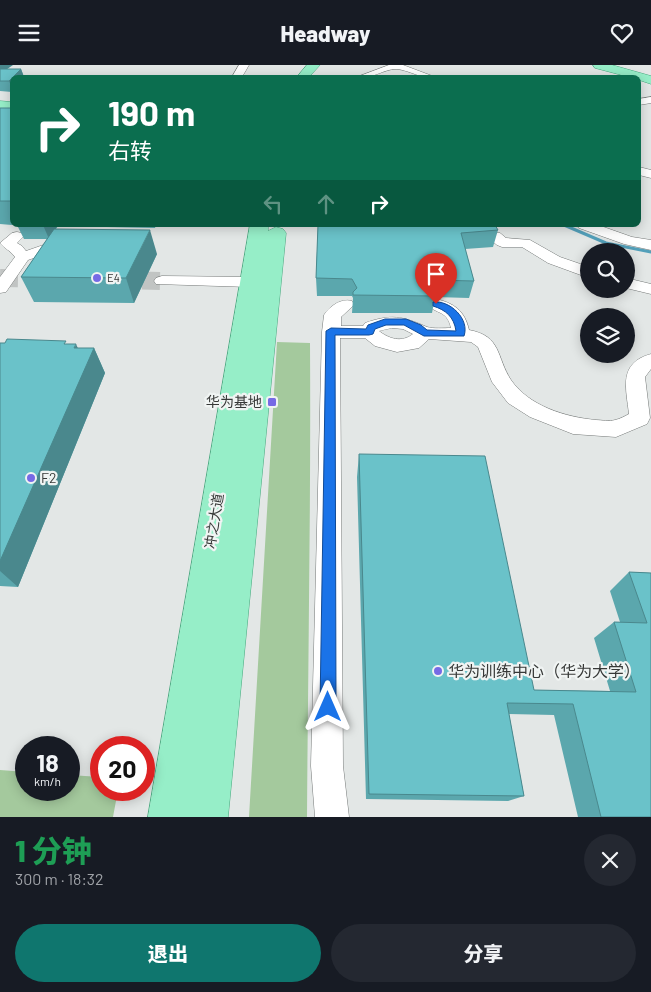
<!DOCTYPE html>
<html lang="zh">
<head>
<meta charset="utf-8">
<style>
	:root { --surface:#171b24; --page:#242831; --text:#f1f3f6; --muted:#9ea1a6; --accent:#0f766e }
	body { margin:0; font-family:Barlow,"Noto Sans SC",sans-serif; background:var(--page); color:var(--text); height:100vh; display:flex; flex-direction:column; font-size:19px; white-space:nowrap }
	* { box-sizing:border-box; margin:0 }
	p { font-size:16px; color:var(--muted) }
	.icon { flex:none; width:28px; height:28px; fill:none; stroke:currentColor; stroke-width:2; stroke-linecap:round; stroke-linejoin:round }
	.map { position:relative; height:752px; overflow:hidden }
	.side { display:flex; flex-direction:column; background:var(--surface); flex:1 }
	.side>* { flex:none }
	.banner { position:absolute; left:10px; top:10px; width:631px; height:152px; border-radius:8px; box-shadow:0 2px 12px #0003; background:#0b6e4f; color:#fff; overflow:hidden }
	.controls { position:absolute; left:580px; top:178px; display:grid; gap:10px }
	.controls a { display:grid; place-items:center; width:55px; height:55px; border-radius:50%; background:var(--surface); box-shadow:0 2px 12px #0003; font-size:25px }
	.speed { position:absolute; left:15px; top:671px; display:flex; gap:10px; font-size:25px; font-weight:700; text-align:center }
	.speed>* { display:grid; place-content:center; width:65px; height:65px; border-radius:50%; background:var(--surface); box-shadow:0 2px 12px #0003; line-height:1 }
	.speed small { font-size:12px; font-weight:400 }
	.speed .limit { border:8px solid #d22; background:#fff; color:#111 }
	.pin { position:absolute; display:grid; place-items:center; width:42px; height:42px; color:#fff; margin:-51px -21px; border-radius:50% 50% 50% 0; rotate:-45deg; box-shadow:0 0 5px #0007 }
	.pin .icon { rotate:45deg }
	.me { position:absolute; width:55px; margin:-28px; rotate:0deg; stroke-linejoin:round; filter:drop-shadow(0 0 4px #0008) }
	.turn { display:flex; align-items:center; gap:18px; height:105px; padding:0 15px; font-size:22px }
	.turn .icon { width:65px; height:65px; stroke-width:2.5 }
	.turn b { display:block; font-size:35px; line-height:42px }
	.lanes { display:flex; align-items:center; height:48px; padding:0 15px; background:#0003; justify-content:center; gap:25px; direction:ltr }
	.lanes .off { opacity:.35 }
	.round { display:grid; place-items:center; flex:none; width:52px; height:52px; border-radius:26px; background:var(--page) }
	.summary { display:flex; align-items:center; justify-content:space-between; height:85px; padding:0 15px }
	h1 { font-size:30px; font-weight:800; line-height:38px; color:#1e9e55 }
	.button { display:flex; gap:10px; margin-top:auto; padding:10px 15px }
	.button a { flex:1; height:58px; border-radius:30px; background:var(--accent); color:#fff; font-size:20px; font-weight:800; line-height:58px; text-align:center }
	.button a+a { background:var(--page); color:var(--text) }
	header { display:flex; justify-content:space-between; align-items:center; height:65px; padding:0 15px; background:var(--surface); font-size:22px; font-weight:800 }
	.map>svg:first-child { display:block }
	.green { fill:#a4c99d }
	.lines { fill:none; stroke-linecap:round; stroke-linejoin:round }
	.stream { stroke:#53a0ba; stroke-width:3 }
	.minor-tunnel { stroke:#c1c4c3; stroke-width:18; stroke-dasharray:18 9; stroke-linecap:butt }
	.minor-casing { stroke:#757978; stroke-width:1 }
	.major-casing { stroke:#47a77e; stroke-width:1 }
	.minor { fill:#fff; fill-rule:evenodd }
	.major { fill:#96eec8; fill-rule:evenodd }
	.wall { fill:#5ba7ad }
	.shaded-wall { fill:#4a888d }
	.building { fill:#6ac2c9; stroke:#4a888d }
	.route { fill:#1a73e8; stroke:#114b97 }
	.poi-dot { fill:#766ae5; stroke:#f0f4f3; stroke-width:2 }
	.labels { text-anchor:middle; stroke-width:4.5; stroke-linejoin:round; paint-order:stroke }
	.far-poi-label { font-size:11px; fill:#373938; stroke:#f0f4f3; text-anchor:start }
	.poi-label { font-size:14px; fill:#373938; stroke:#f0f4f3; text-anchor:end }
	.street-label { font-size:14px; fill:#373938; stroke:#f0f4f3 }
	.near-poi-label { font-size:16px; fill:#373938; stroke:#f0f4f3; text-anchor:start }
</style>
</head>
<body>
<header><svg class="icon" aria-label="menu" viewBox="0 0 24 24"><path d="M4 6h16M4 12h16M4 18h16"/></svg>Headway<svg class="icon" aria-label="heart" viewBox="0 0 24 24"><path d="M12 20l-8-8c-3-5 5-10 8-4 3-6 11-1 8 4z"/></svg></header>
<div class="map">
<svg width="651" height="752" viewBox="0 0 651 752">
	<rect width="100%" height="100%" fill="#e3e7e6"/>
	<g class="green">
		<path d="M277,277L310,278C311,436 308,594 307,752H249Z"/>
		<polygon points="0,705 26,707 26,725 69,725 69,710 101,712 101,725 118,725 113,752 0,752"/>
	</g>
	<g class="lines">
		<polyline class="stream" points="564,160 606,178 651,187"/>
		<g class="minor-tunnel">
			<polyline points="0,213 50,214"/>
			<polyline points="115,215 162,216"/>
		</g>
		<defs>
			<g id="minor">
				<polygon points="239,0 249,0 242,12 232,12"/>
				<path d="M389,0H403L435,12C420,14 410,5 396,4C384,4 373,14 357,12Z"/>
				<polygon points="651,32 651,38 639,40 639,34"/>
				<polygon points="639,102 651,105 651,113 639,110"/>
				<polygon points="577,160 598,160 632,172 651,175 651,185 624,179 579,163"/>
				<polygon points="483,166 500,168 506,173 530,175 560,192 589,202 589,213 548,198 522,182 502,182 497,180 491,175 478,173 476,170 478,167"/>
				<path d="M17,167L22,168L24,171L17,178L22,181L26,186L52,177L54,169H64L69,177L62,183L28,195L6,227L0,228V212L15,192C11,186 5,184 0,178L12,168Z"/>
				<polygon points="162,211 250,212 256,214 258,217 256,220 250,222 156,219 154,216 156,213"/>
				<polygon points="626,213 651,219 651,229 626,223"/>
				<path d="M436,234C454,238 465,246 469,265C502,271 496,292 511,315C529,341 565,352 596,355C602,355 609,357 615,355C620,354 625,351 629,349C626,323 618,298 651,289V304L645,312L650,353L647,359L616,372L573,369L530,352L508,338L492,317L478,282L471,277L429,274L419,283L397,287L375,281L365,273H340L343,701L349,752H315L311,701L322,267L324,250C330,241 341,233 352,236L354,240L341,252V261H363L365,258C391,249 402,251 427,262C433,264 444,263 451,263C447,244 435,250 428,239L430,235ZM392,263L403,264L413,269C402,278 389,274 379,266Z"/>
			</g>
			<g id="major">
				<polygon points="307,0 320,0 309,12 297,12"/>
				<polygon points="593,0 612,0 651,11 651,19 639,15 639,12 629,12 595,3"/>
				<polygon points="0,36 12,37 12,45 0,44"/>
				<polygon points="250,160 268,160 268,166 276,162 283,164 286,168 228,752 148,752"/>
			</g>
		</defs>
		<use href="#minor" class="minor-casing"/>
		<use href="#major" class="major-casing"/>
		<use href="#minor" class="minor"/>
		<use href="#major" class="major"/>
	</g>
	<g class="wall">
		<polygon points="0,0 7,4 21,4 24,12 12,12 12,27 0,26"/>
		<polygon points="0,43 12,43 12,160 0,159"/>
		<polygon points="17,160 156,160 155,163 58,161 56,164 157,189 134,238 34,237 21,212 47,174 24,174"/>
		<polygon points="318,160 498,165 493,182 465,184 474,216 469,233 435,232 432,248 352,248 353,233 352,231 317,231 316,213"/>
		<polygon points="0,278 67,279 78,283 94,283 105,308 18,522 0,521"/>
		<polygon points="359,389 534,625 610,626 594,573 614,557 620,557 610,526 629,507 651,508 651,752 578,752 554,650 509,649 524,731 508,736 366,734 357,412"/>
	</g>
	<g class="shaded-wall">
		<polygon points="0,0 13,0 0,9"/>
		<polygon points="21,4 24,12 12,12"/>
		<polygon points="12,12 12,23 9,16"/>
		<polygon points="43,160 58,160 49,174"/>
		<polygon points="150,165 157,189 134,238 126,213"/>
		<polygon points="76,279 86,301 94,283 105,308 18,522 0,506 0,496"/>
	</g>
	<g class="building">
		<polygon points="0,4 21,4 9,16 0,16"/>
		<rect x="0" y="43" width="12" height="93"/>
		<polygon points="318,160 495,160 498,165 461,168 474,216 433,215 430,223 436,231 353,230 353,227 357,223 352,214 316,213"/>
		<polygon points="54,164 150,165 126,213 21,212"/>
		<polygon points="7,274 66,276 64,279 76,279 74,283 94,283 0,496 0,278 5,278"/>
		<polygon points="359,389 485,391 534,625 636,627 614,557 647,558 629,507 651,508 651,752 601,752 573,639 507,638 524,731 369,729"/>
	</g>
	<path class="route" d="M433,237C450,235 470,254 464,271H424L404,260H386L375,264L373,269L369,270H335L336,642L333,648L328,650L322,648L320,642L326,266L331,263L366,264L368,260L385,254H406L421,260L427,265L456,266C454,252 446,245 433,241Z"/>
	<g class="poi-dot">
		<circle cx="97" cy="213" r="5"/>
		<rect x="267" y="332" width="10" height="10" rx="2.5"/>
		<circle cx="31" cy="413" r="5"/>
		<circle cx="438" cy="606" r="5"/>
	</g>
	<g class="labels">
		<g class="far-poi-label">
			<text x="107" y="217">E4</text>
		</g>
		<g class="poi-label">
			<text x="262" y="342">华为基地</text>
			<text x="41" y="418" text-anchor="start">F2</text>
		</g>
		<g class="street-label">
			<text transform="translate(214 456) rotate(-81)" y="5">冲之大道</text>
		</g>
		<g class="near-poi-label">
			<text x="448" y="612">华为训练中心（华为大学）</text>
		</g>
	</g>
</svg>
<div class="controls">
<a><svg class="icon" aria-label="search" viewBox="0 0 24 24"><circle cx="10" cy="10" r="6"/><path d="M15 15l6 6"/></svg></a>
<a><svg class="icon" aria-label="layers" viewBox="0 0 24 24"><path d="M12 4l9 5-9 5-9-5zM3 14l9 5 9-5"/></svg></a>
</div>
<div class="speed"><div>18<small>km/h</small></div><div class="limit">20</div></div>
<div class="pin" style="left:436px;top:239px;background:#d93025"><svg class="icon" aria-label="arrive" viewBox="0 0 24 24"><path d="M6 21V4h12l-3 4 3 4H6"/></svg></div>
<svg class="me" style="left:328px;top:642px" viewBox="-20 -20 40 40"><path d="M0-17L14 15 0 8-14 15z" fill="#1a73e8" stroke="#fff" stroke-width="4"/></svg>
<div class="banner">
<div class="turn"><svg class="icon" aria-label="right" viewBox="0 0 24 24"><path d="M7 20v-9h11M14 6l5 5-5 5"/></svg><div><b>190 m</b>右转</div></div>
<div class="lanes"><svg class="icon off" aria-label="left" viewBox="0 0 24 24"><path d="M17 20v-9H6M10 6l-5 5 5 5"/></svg><svg class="icon off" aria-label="ahead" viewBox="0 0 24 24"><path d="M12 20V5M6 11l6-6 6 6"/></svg><svg class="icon" aria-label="right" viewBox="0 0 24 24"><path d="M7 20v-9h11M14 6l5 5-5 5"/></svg></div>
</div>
</div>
<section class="side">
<div class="summary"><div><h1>1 分钟</h1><p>300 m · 18:32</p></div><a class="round"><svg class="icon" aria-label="close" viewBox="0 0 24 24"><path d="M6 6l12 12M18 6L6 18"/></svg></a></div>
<div class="button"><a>退出</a><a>分享</a></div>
</section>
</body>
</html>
